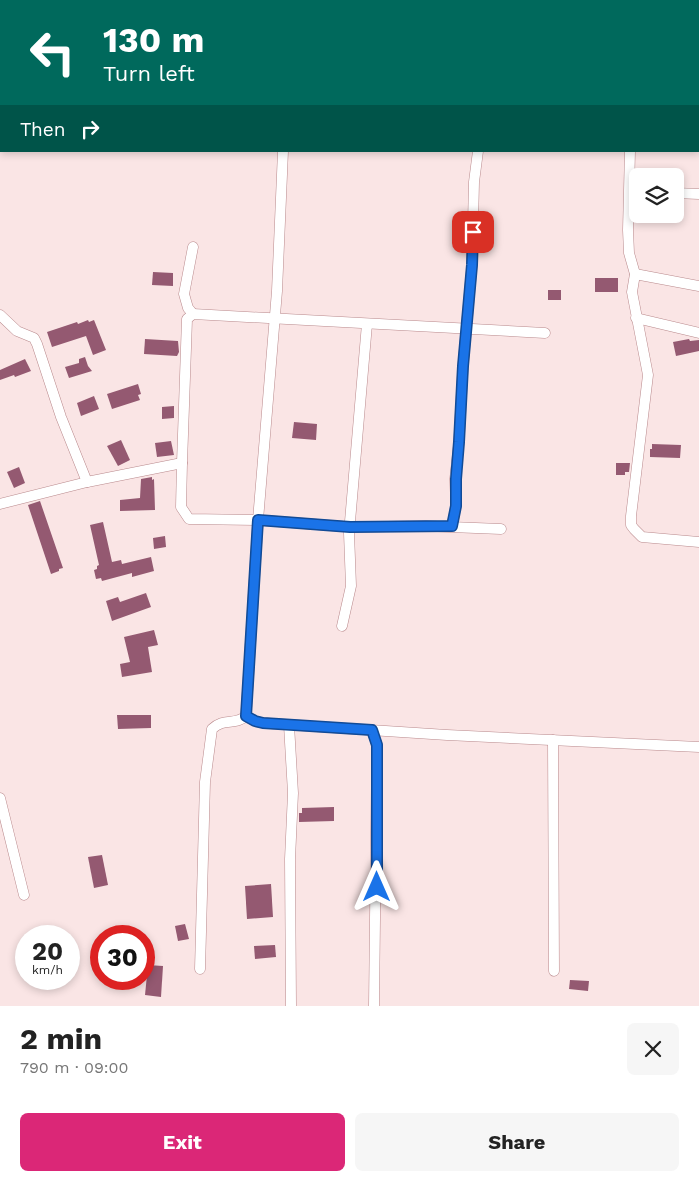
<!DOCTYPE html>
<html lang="en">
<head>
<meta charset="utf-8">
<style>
	:root { --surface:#fff; --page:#f6f6f6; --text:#222; --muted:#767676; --accent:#db2777 }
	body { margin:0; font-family:"Work Sans",sans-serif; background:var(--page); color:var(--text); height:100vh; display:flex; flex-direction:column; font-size:19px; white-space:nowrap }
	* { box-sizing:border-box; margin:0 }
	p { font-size:16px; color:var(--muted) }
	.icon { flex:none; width:28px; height:28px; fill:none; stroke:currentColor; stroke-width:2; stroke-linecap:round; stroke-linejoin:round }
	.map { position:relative; height:1006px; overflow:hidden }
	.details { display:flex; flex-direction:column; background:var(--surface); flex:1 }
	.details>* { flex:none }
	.hud { position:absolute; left:0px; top:0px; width:700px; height:152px; box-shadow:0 2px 8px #0003; background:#00695c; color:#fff; overflow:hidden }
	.tools { position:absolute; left:629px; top:168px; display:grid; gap:10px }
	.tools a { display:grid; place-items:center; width:55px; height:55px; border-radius:8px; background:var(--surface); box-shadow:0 2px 8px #0003; font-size:25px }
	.speed { position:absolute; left:15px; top:925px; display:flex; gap:10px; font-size:25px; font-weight:700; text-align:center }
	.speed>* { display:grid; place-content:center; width:65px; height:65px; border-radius:50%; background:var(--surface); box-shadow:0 2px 8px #0003; line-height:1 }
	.speed small { font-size:12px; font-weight:400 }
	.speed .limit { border:8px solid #d22; background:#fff; color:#111 }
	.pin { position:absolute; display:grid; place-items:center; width:42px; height:42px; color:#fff; margin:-21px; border-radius:10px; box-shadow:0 2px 8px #0006 }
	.me { position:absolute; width:55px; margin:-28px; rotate:0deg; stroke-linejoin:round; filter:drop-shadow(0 0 4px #0008) }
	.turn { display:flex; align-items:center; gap:18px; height:105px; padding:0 20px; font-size:22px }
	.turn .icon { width:65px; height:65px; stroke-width:2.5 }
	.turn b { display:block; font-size:35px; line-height:42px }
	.then { display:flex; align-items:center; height:48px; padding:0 20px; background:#0003; gap:10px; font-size:19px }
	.round { display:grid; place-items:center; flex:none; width:52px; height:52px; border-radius:8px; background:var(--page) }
	.summary { display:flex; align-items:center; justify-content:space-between; height:85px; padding:0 20px }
	h1 { font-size:30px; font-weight:700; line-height:38px }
	.cta { display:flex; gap:10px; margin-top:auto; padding:10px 20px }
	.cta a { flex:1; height:58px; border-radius:8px; background:var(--accent); color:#fff; font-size:20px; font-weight:700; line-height:58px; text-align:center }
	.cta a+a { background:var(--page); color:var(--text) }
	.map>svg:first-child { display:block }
	.building { fill:#945971 }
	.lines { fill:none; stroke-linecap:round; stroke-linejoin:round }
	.minor-casing { stroke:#b9898c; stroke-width:11 }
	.minor { stroke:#fff; stroke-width:10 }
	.route-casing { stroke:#114b97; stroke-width:12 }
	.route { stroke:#1a73e8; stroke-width:9 }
</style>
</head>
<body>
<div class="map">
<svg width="699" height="1006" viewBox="0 0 699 1006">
	<rect width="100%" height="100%" fill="#fae5e5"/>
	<g class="building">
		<polygon points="153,272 173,273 173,286 152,285"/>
		<rect x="595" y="278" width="23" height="14"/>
		<rect x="548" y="290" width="13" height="10"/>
		<polygon points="88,320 89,322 94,320 106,350 93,355 86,336 52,347 47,332 77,322 78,324"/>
		<polygon points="145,339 178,341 179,352 177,356 144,354"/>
		<polygon points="689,339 690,341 699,340 699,351 676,356 673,342"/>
		<polygon points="85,357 88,366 92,371 69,378 65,367 79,363 79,359"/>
		<polygon points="25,359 31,371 15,377 14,375 0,380 0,370"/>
		<polygon points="138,384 141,394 138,395 140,400 112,409 107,394"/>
		<polygon points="94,396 99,409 81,416 77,403"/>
		<polygon points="174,406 174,418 162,419 162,407"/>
		<polygon points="294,422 317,424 316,440 292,438"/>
		<polygon points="121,440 130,460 118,466 107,446"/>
		<polygon points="171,441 174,455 157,457 155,443"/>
		<polygon points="652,444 681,445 680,458 650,457 650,449 652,449"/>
		<polygon points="616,463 630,463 629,472 625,472 625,475 616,475"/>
		<polygon points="19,467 25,483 14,488 7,472"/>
		<polygon points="152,477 152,480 154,479 155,510 120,511 120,500 140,498 141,479"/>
		<polygon points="40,501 63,568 59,569 59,571 51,574 28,505"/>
		<polygon points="103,522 112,562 121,560 122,564 151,557 154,571 132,577 132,573 102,581 101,578 96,579 94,570 97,569 97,566 99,565 90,525"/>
		<polygon points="165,536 166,547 154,549 153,538"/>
		<polygon points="146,593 151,607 112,621 106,601 118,597 120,602"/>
		<polygon points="154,630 158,645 148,647 152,672 122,677 120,664 130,662 124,637"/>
		<polygon points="117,715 151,715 151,728 118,729"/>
		<polygon points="334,807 334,821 299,822 299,813 302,813 302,808"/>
		<polygon points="102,855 108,885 94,888 88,857"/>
		<polygon points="271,884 273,917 247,919 245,886"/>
		<polygon points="185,924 189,939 178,941 175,926"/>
		<polygon points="275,945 276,957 255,959 254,946"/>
		<polygon points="148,965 163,966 161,997 145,995"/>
		<polygon points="570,980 589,981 588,991 569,989"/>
	</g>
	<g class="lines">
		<defs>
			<g id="minor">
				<polyline points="397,0 397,1"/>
				<polyline points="628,0 629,1"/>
				<polyline points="182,1 182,0"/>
				<polyline points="297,1 297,0"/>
				<polyline points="474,1 474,0"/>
				<polyline points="630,151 628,230 629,253 635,274 632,292 648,375 631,516 631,525 634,529 642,537 699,542"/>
				<polyline points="675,193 699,194"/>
				<polyline points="635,274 699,286"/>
				<polyline points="193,314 188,308 184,294 193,247"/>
				<polyline points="0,315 17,331 34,338 37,344 61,417 87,482"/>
				<polyline points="636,318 699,333"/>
				<polyline points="182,463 187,319 193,314 545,333"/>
				<polyline points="0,504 87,482 182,463 181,507 189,519 258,520 350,527 425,526 501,529"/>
				<polyline points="452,526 456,506 455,479 459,442 463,366 472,265 474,182 478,151"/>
				<polyline points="342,626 351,586 349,533 367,324"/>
				<polyline points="246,716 255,721 263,723 447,735 699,747"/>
				<polyline points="289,725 293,793 290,859 291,1006"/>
				<polyline points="372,730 377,745 374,1006"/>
				<polyline points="553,740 554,971"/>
				<polyline points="0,798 24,895"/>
				<path d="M200,969L205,782L212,729C224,717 235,726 246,716L258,520L277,291L283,151"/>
			</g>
		</defs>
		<use href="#minor" class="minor-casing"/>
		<use href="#minor" class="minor"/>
	</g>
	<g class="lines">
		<defs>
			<polyline id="route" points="377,887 377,745 372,730 263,723 255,721 246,716 258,520 350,527 452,526 456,506 456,479 459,442 463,366 472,265 473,232"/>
		</defs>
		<use href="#route" class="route-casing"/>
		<use href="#route" class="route"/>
	</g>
</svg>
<div class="tools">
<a><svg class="icon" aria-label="layers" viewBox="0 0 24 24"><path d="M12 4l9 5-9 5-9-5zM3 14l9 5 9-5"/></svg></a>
</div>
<div class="speed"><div>20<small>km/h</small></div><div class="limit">30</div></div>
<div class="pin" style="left:473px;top:232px;background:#d93025"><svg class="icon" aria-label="arrive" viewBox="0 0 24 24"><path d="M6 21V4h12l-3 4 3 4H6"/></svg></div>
<svg class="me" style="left:377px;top:887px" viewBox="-20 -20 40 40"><path d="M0-17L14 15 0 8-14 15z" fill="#1a73e8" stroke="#fff" stroke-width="4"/></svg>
<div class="hud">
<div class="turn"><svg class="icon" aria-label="left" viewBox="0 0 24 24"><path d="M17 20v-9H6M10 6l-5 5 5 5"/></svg><div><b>130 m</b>Turn left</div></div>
<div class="then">Then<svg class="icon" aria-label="right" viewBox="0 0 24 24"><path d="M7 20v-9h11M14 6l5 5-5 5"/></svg></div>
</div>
</div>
<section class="details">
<div class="summary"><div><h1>2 min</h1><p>790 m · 09:00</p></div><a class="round"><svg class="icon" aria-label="close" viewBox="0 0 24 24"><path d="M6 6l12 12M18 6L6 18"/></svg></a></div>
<div class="cta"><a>Exit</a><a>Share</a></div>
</section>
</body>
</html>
